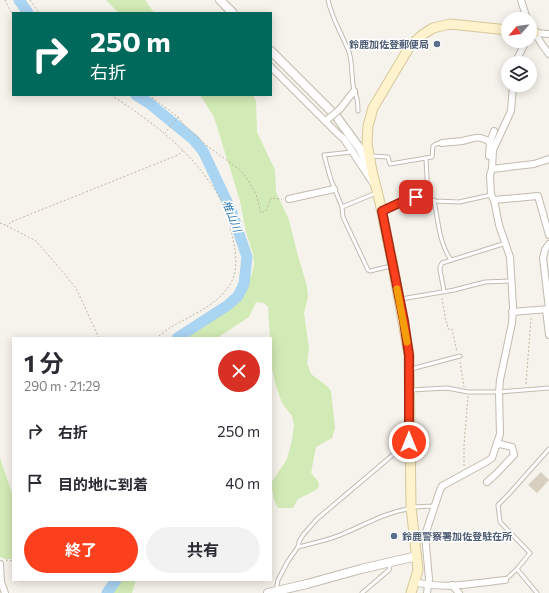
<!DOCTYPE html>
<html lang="ja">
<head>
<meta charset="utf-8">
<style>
	:root { --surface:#fff; --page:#f2f2f3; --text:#2b2b33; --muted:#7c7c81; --accent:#fc3f1d }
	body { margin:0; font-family:Commissioner,"Noto Sans JP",sans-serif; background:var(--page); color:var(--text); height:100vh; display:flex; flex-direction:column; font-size:15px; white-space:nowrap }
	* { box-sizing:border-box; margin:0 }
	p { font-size:13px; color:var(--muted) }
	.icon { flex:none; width:22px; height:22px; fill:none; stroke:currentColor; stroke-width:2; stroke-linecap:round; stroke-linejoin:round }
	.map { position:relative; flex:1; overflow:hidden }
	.side { position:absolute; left:12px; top:337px; width:260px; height:244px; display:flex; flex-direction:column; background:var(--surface); border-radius:0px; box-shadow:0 2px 10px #0003 }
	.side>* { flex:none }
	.hud { position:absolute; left:12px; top:12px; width:260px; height:84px; border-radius:0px; box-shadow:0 2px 10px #0003; background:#00695c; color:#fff; overflow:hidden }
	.needle { width:26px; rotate:242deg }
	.controls { position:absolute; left:501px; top:12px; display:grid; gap:8px }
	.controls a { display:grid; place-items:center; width:36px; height:36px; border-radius:50%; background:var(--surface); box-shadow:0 2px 10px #0003; font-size:20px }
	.pin { position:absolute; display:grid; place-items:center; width:34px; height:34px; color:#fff; margin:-17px; border-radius:8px; box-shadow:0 2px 6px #0006 }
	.me { position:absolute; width:44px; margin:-22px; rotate:0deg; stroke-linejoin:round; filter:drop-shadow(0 0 3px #0008) }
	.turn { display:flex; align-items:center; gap:14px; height:84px; padding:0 12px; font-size:18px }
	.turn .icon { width:52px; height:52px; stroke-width:2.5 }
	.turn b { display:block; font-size:28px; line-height:34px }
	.round { display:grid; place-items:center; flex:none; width:42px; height:42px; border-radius:21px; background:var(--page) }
	.summary { display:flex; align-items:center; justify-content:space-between; height:68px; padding:0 12px }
	h1 { font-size:24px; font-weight:700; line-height:30px }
	.button { display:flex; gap:8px; margin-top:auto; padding:8px 12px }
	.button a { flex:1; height:46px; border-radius:24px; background:var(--accent); color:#fff; font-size:16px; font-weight:700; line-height:46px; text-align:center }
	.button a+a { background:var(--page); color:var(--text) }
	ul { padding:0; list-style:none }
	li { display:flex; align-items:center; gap:12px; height:52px; padding:0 12px }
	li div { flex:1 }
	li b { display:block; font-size:15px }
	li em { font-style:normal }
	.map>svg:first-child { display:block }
	.green { fill:#d2eab5 }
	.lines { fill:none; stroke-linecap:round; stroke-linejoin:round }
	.river { stroke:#a9d4f2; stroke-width:11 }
	.building { fill:#d8cfc1 }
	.service-casing { stroke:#c2bbae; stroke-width:5 }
	.minor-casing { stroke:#c2bbae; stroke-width:8 }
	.tertiary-casing { stroke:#c2bbae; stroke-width:10 }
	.secondary-casing { stroke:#d6c79b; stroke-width:11 }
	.path { stroke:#c4b79f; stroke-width:1; stroke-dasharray:2 2; stroke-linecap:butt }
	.service { stroke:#fff; stroke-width:3 }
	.minor { stroke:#fff; stroke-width:6 }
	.tertiary { stroke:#fff; stroke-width:8 }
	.secondary { stroke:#fff3cd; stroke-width:9 }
	.minor-bridge-casing { stroke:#c2bbae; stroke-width:8; stroke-linecap:butt }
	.minor-bridge { stroke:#fff; stroke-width:6 }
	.route-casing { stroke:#a42913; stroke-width:10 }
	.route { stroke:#fc3f1d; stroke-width:7 }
	.slow { stroke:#f59e0b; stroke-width:7 }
	.service-dot { fill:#5c6f8a; stroke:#fff; stroke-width:1.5 }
	.labels { text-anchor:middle; stroke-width:3; stroke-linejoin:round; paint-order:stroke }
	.service-label { font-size:10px; font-weight:bold; fill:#4e5e75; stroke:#fff; text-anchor:end }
	.water-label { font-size:11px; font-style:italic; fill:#2e7ab2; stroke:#fff }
</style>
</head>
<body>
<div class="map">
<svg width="549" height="593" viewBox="0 0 549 593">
	<rect width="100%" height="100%" fill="#f6f3ec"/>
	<g class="green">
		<polygon points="106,0 145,0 152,10 156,13 119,13"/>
		<polygon points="200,95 253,95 256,101 257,132 275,170 276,192 289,220 298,256 307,286 308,297 304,313 309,348 307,363 311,374 328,387 331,391 335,428 332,438 316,447 311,473 318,481 319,486 316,490 298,499 293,508 278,508 274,500 271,483 287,459 292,440 294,425 292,416 282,403 276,386 271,365 271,338 270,338 268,307 264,303 256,302 249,317 217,338 186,338 232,308 239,300 244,292 252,273 254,264 253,254 246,232 240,201 214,117"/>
		<polygon points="0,458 13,496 13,559 6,559 0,557"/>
		<polygon points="119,580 136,580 132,593 112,593"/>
	</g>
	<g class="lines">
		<g class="river">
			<polyline points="19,0 28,13"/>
			<polyline points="136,95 149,103 194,140 203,151 231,210 247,257 244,284 238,296 228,305 177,338"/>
			<polyline points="107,593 116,580"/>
		</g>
	</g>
	<polygon class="building" points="541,472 549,480 537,493 528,485"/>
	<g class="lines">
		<defs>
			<g id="service">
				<path d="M328,0C332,19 342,34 349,52C353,64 351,78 354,90C357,98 358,101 358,111"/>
				<polyline points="371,156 388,157 390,164 432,157 433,146 436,144 442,143"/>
				<polyline points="426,158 428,198"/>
				<polyline points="376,193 342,207 343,217 368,270 370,271 391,266"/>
				<path d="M434,200C438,220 439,243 451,260"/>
				<polyline points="342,207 331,180 324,155 352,152"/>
				<polyline points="383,210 408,199 416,197 428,198 435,201 459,202 491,195"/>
				<polyline points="444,291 440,270 440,267 442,263 506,243"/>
				<polyline points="401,299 454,290 485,282 511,281"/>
				<polyline points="411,369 460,356"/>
				<polyline points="411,390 447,388 468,392 499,392 549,388"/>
				<polyline points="412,507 434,506"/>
				<path d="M298,547C313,543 330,540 345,533C366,524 386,512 409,509"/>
				<polyline points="517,569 537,593"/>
				<polyline points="505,580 517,569 530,553 500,522 498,505 509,494 549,449"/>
				<polyline points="276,590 278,580 288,561 298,547 299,542 303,535 317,519 395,453 408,451"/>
				<polyline points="362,593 389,570 391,562"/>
			</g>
			<g id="minor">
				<polyline points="521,0 527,19"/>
				<polyline points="530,25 541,43 549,54"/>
				<polyline points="535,33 549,34"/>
				<polyline points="515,63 526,41"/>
				<polyline points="271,67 338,134 344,139 375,186"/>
				<polyline points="340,109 354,91"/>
				<path d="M442,143C448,142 455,142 462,141C474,139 477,134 490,142"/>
				<polyline points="489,156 490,142 494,131"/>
				<polyline points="492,169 493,150 511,111 513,85"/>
				<polyline points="289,199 334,189"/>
				<polyline points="494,200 538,196 549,235"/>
				<polyline points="549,244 545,250 543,258 549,309"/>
				<polyline points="546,310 549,335"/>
				<polyline points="512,312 549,309"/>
				<polyline points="487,482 496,474 514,455 512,447 500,444 496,446"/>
				<polyline points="0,564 1,582 5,593"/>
				<path d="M415,582C444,590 475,583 505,580"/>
				<polyline points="452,585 459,593"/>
				<polyline points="427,593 429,579 425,535 440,490 442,486 486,462 492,458 500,434 499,392 500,380 512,323 513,307 510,257 499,225 494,200 491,195 490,175 492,169 534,164 549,159"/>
			</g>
			<g id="tertiary">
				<polyline points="220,0 233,13"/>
				<polyline points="271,51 336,116 360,149 371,169"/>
				<polyline points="268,593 307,584 361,569 417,556"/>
			</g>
			<g id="secondary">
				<polyline points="530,32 535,33"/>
				<polyline points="411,593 418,570 411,507 409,355 393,266 380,203 372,171 367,144 368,126 373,108 410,46 422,35 433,28 450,24 508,30"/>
			</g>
		</defs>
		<use href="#service" class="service-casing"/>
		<use href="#minor" class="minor-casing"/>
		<use href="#tertiary" class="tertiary-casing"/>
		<use href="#secondary" class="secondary-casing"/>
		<g class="path">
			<polyline points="5,0 13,16"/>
			<polyline points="30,0 39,13"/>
			<path d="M111,95C146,118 178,141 203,173C210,183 218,193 223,204C228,215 230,227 233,239C236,254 239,272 229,286C217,305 192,315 173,326C167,329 162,334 156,338"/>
			<polyline points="149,95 178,117 165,133"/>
			<polyline points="178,117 185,126 206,145 240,170 246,177 256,194 261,213 266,211 271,198 282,199"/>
			<polyline points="0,223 6,225"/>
			<polyline points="442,298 446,322 447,322 448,329 452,329 457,352"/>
			<polyline points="99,338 76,288 62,271 36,241 7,226 11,222 178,155 183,150"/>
			<polyline points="460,362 464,387"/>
			<polyline points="526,384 531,318"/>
			<polyline points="464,466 464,445 468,396"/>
			<polyline points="6,560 13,561"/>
		</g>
		<use href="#service" class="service"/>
		<use href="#minor" class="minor"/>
		<use href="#tertiary" class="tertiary"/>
		<use href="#secondary" class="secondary"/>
		<defs>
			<polyline id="minor-bridge" points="328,119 340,109"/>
		</defs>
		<use href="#minor-bridge" class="minor-bridge-casing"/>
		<use href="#minor-bridge" class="minor-bridge"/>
	</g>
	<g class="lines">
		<defs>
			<polyline id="route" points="409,442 409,355 404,321 382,211 408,199 416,197"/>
		</defs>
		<use href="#route" class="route-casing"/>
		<use href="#route" class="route"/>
		<polyline class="slow" points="397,289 407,342"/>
	</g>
	<g class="service-dot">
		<circle cx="437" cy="44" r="4"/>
		<circle cx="394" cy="536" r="4"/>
	</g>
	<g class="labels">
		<g class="service-label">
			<text x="429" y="48">鈴鹿加佐登郵便局</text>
			<text x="402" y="540" text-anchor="start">鈴鹿警察署加佐登駐在所</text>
		</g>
		<g class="water-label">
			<text transform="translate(232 216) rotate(69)" y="4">椎山川</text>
		</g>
	</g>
</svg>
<div class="controls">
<a><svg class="needle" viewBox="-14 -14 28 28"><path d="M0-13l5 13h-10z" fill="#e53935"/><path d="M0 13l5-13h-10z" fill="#7c7c81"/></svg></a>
<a><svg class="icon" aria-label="layers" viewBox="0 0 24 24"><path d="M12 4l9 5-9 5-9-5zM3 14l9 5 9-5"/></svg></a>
</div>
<div class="pin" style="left:416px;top:197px;background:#d93025"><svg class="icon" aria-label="arrive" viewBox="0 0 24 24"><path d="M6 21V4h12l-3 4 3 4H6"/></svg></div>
<svg class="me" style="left:409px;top:442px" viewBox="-20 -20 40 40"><circle r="17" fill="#fc3f1d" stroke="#fff" stroke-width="3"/><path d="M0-11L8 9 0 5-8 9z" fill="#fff"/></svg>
<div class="hud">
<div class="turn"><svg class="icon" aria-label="right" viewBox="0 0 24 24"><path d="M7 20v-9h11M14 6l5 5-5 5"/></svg><div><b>250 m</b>右折</div></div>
</div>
<section class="side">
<div class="summary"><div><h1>1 分</h1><p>290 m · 21:29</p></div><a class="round" style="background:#d93025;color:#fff"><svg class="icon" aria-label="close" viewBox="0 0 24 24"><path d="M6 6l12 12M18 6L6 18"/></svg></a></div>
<ul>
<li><svg class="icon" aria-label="right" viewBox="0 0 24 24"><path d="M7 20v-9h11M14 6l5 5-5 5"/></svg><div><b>右折</b></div><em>250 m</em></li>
<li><svg class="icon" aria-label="arrive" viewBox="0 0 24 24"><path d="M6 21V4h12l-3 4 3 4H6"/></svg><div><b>目的地に到着</b></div><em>40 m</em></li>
</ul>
<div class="button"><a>終了</a><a>共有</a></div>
</section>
</div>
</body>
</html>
